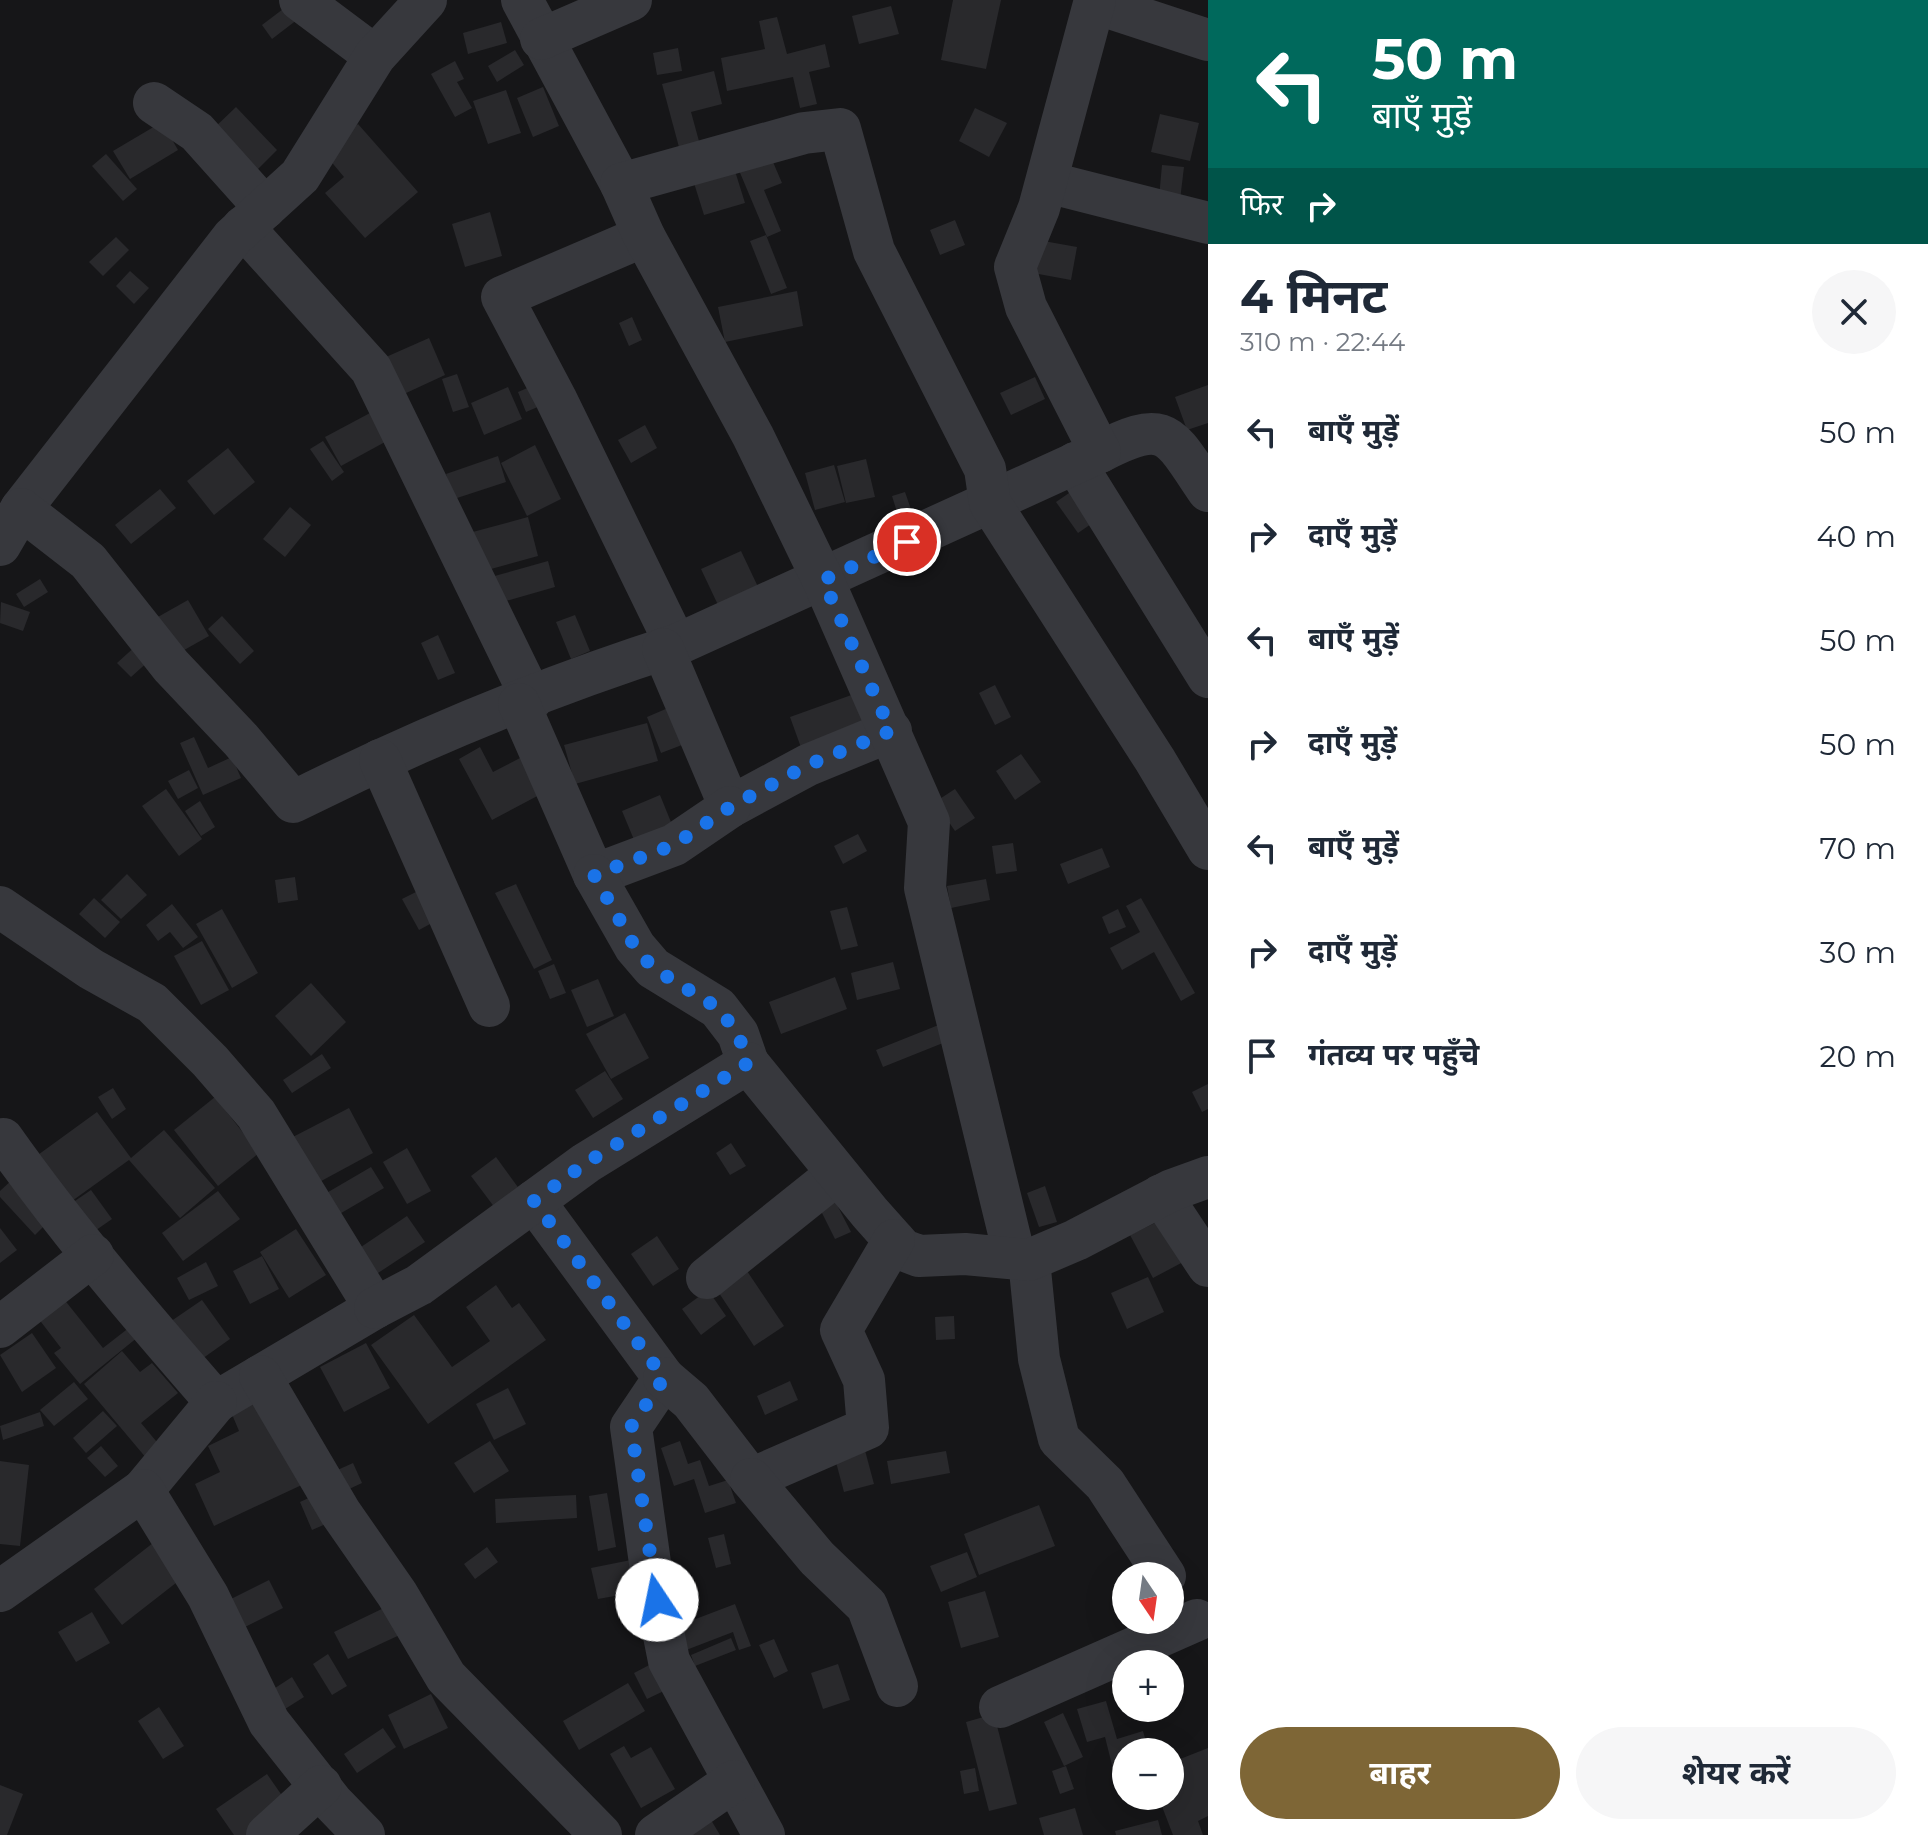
<!DOCTYPE html>
<html lang="hi">
<head>
<meta charset="utf-8">
<style>
	:root { --surface:#fff; --page:#f6f6f7; --text:#1f2937; --muted:#747a83; --accent:#7e6636 }
	body { margin:0; font-family:Montserrat,"Noto Sans Devanagari",sans-serif; background:var(--page); color:var(--text); height:100vh; display:flex; flex-direction:column; font-size:30px; white-space:nowrap }
	* { box-sizing:border-box; margin:0 }
	p { font-size:26px; color:var(--muted) }
	.icon { flex:none; width:44px; height:44px; fill:none; stroke:currentColor; stroke-width:2; stroke-linecap:round; stroke-linejoin:round }
	.map { position:relative; flex:1; overflow:hidden }
	.drawer { display:flex; flex-direction:column; background:var(--surface); width:720px }
	.drawer>* { flex:none }
	.guide { background:#00695c; color:#fff; overflow:hidden }
	.needle { width:52px; rotate:167deg }
	.tools { position:absolute; left:1112px; top:1562px; display:grid; gap:16px }
	.tools a { display:grid; place-items:center; width:72px; height:72px; border-radius:50%; background:var(--surface); box-shadow:0 8px 32px #0002; font-size:40px }
	.pin { position:absolute; display:grid; place-items:center; width:68px; height:68px; color:#fff; margin:-34px; border:4px solid #fff; border-radius:50%; box-shadow:0 2px 8px #0007 }
	.me { position:absolute; width:88px; margin:-44px; rotate:349deg; stroke-linejoin:round; filter:drop-shadow(0 0 6px #0008) }
	.turn { display:flex; align-items:center; gap:28px; height:168px; padding:0 32px; font-size:36px }
	.turn .icon { width:104px; height:104px; stroke-width:2.5 }
	.turn b { display:block; font-size:56px; line-height:68px }
	.then { display:flex; align-items:center; height:76px; padding:0 32px; background:#0003; gap:16px; font-size:30px }
	.round { display:grid; place-items:center; flex:none; width:84px; height:84px; border-radius:42px; background:var(--page) }
	.summary { display:flex; align-items:center; justify-content:space-between; height:136px; padding:0 32px }
	h1 { font-size:48px; font-weight:700; line-height:60px }
	.action { display:flex; gap:16px; margin-top:auto; padding:16px 32px }
	.action a { flex:1; height:92px; border-radius:48px; background:var(--accent); color:#fff; font-size:32px; font-weight:700; line-height:92px; text-align:center }
	.action a+a { background:var(--page); color:var(--text) }
	ul { padding:0; list-style:none }
	li { display:flex; align-items:center; gap:24px; height:104px; padding:0 32px }
	li div { flex:1 }
	li b { display:block; font-size:30px }
	li em { font-style:normal }
	main { display:flex; flex:1; min-height:0 }
	.map>svg:first-child { display:block }
	.building { fill:#29292c }
	.lines { fill:none; stroke-linecap:round; stroke-linejoin:round }
	.minor { stroke:#37383d; stroke-width:42 }
	.route { stroke:#1a73e8; stroke-width:14; stroke-dasharray:0 25.2 }
</style>
</head>
<body>
<main>
<div class="map">
<svg width="1208" height="1835" viewBox="0 0 1208 1835">
	<rect width="100%" height="100%" fill="#161618"/>
	<g class="building">
		<polygon points="953,0 1001,0 986,69 941,60"/>
		<polygon points="291,3 302,16 272,39 262,25"/>
		<polygon points="891,6 899,34 859,44 852,16"/>
		<polygon points="777,17 787,54 825,44 830,67 809,72 817,104 800,108 793,77 727,91 721,58 765,49 759,21"/>
		<polygon points="501,22 507,43 468,54 463,33"/>
		<polygon points="678,48 682,71 657,75 653,53"/>
		<polygon points="515,50 524,65 497,82 488,66"/>
		<polygon points="455,61 464,79 457,82 472,108 455,117 431,74"/>
		<polygon points="714,71 722,104 691,112 703,156 683,162 662,84"/>
		<polygon points="543,87 559,126 533,137 517,98"/>
		<polygon points="506,90 521,133 488,144 473,101"/>
		<polygon points="236,107 277,150 253,174 211,131"/>
		<polygon points="975,108 1007,123 989,157 959,141"/>
		<polygon points="1160,114 1199,123 1190,161 1151,152"/>
		<polygon points="162,122 178,150 130,179 113,151"/>
		<polygon points="358,124 418,192 365,238 325,193 344,177 324,153"/>
		<polygon points="106,154 137,189 123,201 92,166"/>
		<polygon points="770,155 782,183 764,190 781,231 767,237 738,168"/>
		<polygon points="1162,165 1184,167 1180,200 1159,198"/>
		<polygon points="735,171 745,203 704,215 694,183"/>
		<polygon points="490,212 502,256 465,267 452,224"/>
		<polygon points="955,220 965,245 940,255 930,230"/>
		<polygon points="766,235 787,288 771,294 750,241"/>
		<polygon points="116,237 129,250 103,276 89,262"/>
		<polygon points="1038,240 1077,247 1071,280 1033,273"/>
		<polygon points="130,271 149,288 134,304 116,286"/>
		<polygon points="797,291 803,326 725,342 718,307"/>
		<polygon points="632,317 642,340 629,346 619,323"/>
		<polygon points="429,338 445,375 404,394 386,357"/>
		<polygon points="457,374 469,407 453,412 442,379"/>
		<polygon points="1035,377 1045,399 1011,415 1000,393"/>
		<polygon points="1208,385 1208,423 1187,430 1175,397"/>
		<polygon points="532,386 540,406 526,412 518,392"/>
		<polygon points="508,387 522,419 484,435 471,403"/>
		<polygon points="370,413 385,442 341,466 325,437"/>
		<polygon points="645,425 657,448 631,463 618,440"/>
		<polygon points="323,441 344,472 332,481 310,449"/>
		<polygon points="535,445 561,499 527,516 501,463"/>
		<polygon points="228,448 255,482 214,515 187,481"/>
		<polygon points="498,456 506,482 454,499 446,474"/>
		<polygon points="866,459 875,497 846,503 837,466"/>
		<polygon points="834,465 845,502 815,510 805,473"/>
		<polygon points="160,489 176,508 131,544 115,525"/>
		<polygon points="1072,491 1094,522 1078,533 1056,502"/>
		<polygon points="905,492 915,521 901,525 892,496"/>
		<polygon points="290,507 311,525 285,557 263,539"/>
		<polygon points="528,517 538,556 480,572 469,533"/>
		<polygon points="741,551 759,589 719,607 701,569"/>
		<polygon points="548,561 555,587 499,603 491,577"/>
		<polygon points="40,579 48,592 24,607 16,594"/>
		<polygon points="188,600 209,636 170,658 149,622"/>
		<polygon points="1,602 30,612 23,631 0,623"/>
		<polygon points="575,615 590,651 571,659 556,622"/>
		<polygon points="222,616 254,651 240,664 208,629"/>
		<polygon points="438,635 455,673 438,680 421,643"/>
		<polygon points="138,644 151,659 131,677 117,663"/>
		<polygon points="995,685 1011,717 995,725 979,693"/>
		<polygon points="857,693 871,729 803,753 790,717"/>
		<polygon points="668,708 682,745 661,753 647,717"/>
		<polygon points="647,723 658,761 575,784 564,745"/>
		<polygon points="194,737 208,768 232,757 241,778 203,795 180,743"/>
		<polygon points="480,747 493,772 522,757 543,793 492,820 459,759"/>
		<polygon points="1021,754 1041,782 1015,800 996,771"/>
		<polygon points="189,770 198,788 178,799 168,781"/>
		<polygon points="166,789 202,839 179,856 142,806"/>
		<polygon points="955,789 975,818 955,831 935,802"/>
		<polygon points="660,795 675,832 637,847 622,811"/>
		<polygon points="200,801 215,827 201,836 185,811"/>
		<polygon points="858,834 867,851 843,864 834,846"/>
		<polygon points="1013,843 1017,871 996,874 992,846"/>
		<polygon points="1102,848 1110,867 1068,884 1060,864"/>
		<polygon points="127,874 147,895 121,919 101,900"/>
		<polygon points="295,877 298,900 278,903 275,880"/>
		<polygon points="986,879 990,900 951,908 947,886"/>
		<polygon points="516,884 552,960 534,969 495,893"/>
		<polygon points="416,892 432,923 419,930 402,899"/>
		<polygon points="94,898 120,922 105,938 79,914"/>
		<polygon points="1141,898 1195,993 1181,1001 1154,952 1122,970 1110,948 1140,932 1126,906"/>
		<polygon points="172,904 198,937 183,948 170,932 158,941 146,925"/>
		<polygon points="847,907 858,946 841,950 830,911"/>
		<polygon points="222,909 258,973 232,988 196,924"/>
		<polygon points="1118,909 1126,927 1109,934 1102,917"/>
		<polygon points="202,941 229,990 201,1005 174,956"/>
		<polygon points="893,962 900,989 857,1000 851,973"/>
		<polygon points="554,964 566,993 550,999 538,971"/>
		<polygon points="835,977 847,1009 781,1034 769,1002"/>
		<polygon points="598,979 614,1016 587,1027 571,990"/>
		<polygon points="311,983 346,1022 311,1056 275,1016"/>
		<polygon points="625,1013 649,1058 611,1079 586,1034"/>
		<polygon points="941,1024 948,1041 883,1067 876,1050"/>
		<polygon points="322,1054 331,1068 292,1093 283,1080"/>
		<polygon points="605,1071 623,1099 593,1118 575,1090"/>
		<polygon points="1208,1084 1208,1109 1202,1112 1192,1092"/>
		<polygon points="113,1088 126,1109 112,1119 98,1097"/>
		<polygon points="215,1097 259,1153 218,1186 174,1130"/>
		<polygon points="349,1108 373,1153 312,1186 287,1140"/>
		<polygon points="97,1112 131,1158 164,1130 215,1188 180,1218 129,1160 65,1206 31,1160"/>
		<polygon points="731,1143 746,1166 730,1175 716,1153"/>
		<polygon points="407,1148 431,1191 407,1204 383,1162"/>
		<polygon points="496,1157 520,1190 495,1208 471,1176"/>
		<polygon points="371,1167 384,1188 331,1219 318,1198"/>
		<polygon points="13,1179 51,1219 35,1235 0,1197 0,1191"/>
		<polygon points="1045,1186 1057,1222 1039,1227 1027,1193"/>
		<polygon points="91,1190 112,1219 89,1235 69,1205"/>
		<polygon points="218,1191 240,1219 183,1261 162,1233"/>
		<polygon points="834,1199 851,1232 835,1239 819,1207"/>
		<polygon points="407,1216 425,1242 375,1275 358,1249"/>
		<polygon points="1163,1219 1185,1261 1153,1278 1130,1235"/>
		<polygon points="0,1228 17,1250 0,1263"/>
		<polygon points="296,1229 326,1275 289,1298 260,1252"/>
		<polygon points="657,1236 679,1269 653,1286 631,1254"/>
		<polygon points="262,1256 279,1289 250,1304 233,1271"/>
		<polygon points="206,1262 218,1286 189,1300 177,1278"/>
		<polygon points="747,1271 784,1326 754,1346 717,1290"/>
		<polygon points="1148,1277 1164,1312 1127,1329 1111,1293"/>
		<polygon points="496,1285 512,1308 519,1303 546,1340 428,1424 371,1345 414,1315 452,1367 490,1341 466,1307"/>
		<polygon points="708,1290 726,1316 701,1335 682,1309"/>
		<polygon points="63,1298 103,1348 130,1327 138,1337 80,1384 54,1353 61,1348 38,1318"/>
		<polygon points="202,1300 230,1339 192,1366 164,1326"/>
		<polygon points="954,1316 955,1339 936,1340 935,1317"/>
		<polygon points="32,1333 56,1368 22,1392 0,1355"/>
		<polygon points="366,1343 390,1388 344,1412 320,1367"/>
		<polygon points="122,1351 140,1372 152,1363 178,1393 141,1423 161,1447 147,1459 84,1384"/>
		<polygon points="790,1381 798,1400 765,1415 757,1396"/>
		<polygon points="74,1382 88,1399 54,1426 40,1410"/>
		<polygon points="508,1388 526,1424 494,1440 476,1404"/>
		<polygon points="265,1396 306,1483 214,1526 195,1484 220,1472 208,1446 239,1431 231,1412"/>
		<polygon points="103,1411 117,1426 86,1453 73,1438"/>
		<polygon points="40,1412 44,1426 3,1440 0,1426"/>
		<polygon points="490,1441 509,1471 474,1493 454,1463"/>
		<polygon points="680,1441 688,1464 700,1460 709,1486 728,1480 736,1503 705,1513 694,1479 674,1486 661,1448"/>
		<polygon points="863,1443 874,1484 844,1492 833,1451"/>
		<polygon points="101,1446 118,1466 105,1477 87,1458"/>
		<polygon points="946,1451 950,1473 891,1484 887,1461"/>
		<polygon points="0,1461 29,1465 20,1546 0,1544"/>
		<polygon points="353,1463 362,1483 332,1497 322,1477"/>
		<polygon points="607,1493 616,1547 598,1551 589,1496"/>
		<polygon points="315,1495 328,1523 312,1530 300,1502"/>
		<polygon points="576,1495 577,1518 496,1523 495,1499"/>
		<polygon points="1039,1505 1055,1546 979,1575 964,1534"/>
		<polygon points="724,1534 731,1564 716,1568 708,1538"/>
		<polygon points="153,1543 181,1579 122,1625 94,1589"/>
		<polygon points="487,1547 498,1562 475,1579 464,1564"/>
		<polygon points="967,1552 977,1577 941,1592 930,1566"/>
		<polygon points="631,1560 637,1592 598,1599 591,1568"/>
		<polygon points="269,1580 283,1608 243,1628 229,1600"/>
		<polygon points="985,1591 999,1637 961,1648 948,1602"/>
		<polygon points="735,1604 751,1646 739,1650 733,1632 681,1652 672,1628"/>
		<polygon points="390,1605 404,1633 348,1659 334,1632"/>
		<polygon points="92,1612 110,1643 76,1662 58,1632"/>
		<polygon points="731,1638 736,1650 695,1666 691,1655"/>
		<polygon points="774,1639 788,1671 774,1678 759,1645"/>
		<polygon points="328,1654 347,1686 332,1695 313,1664"/>
		<polygon points="655,1662 668,1689 647,1699 634,1673"/>
		<polygon points="838,1664 850,1700 823,1709 811,1673"/>
		<polygon points="292,1677 304,1697 285,1709 272,1690"/>
		<polygon points="628,1683 645,1711 579,1750 563,1721"/>
		<polygon points="431,1694 448,1728 404,1749 388,1715"/>
		<polygon points="1106,1701 1117,1739 1143,1731 1149,1752 1126,1752 1126,1770 1114,1773 1105,1737 1087,1742 1077,1709"/>
		<polygon points="159,1707 184,1746 163,1759 138,1721"/>
		<polygon points="1063,1713 1083,1757 1064,1766 1044,1722"/>
		<polygon points="994,1714 1017,1804 989,1811 966,1722"/>
		<polygon points="383,1728 396,1747 357,1773 344,1754"/>
		<polygon points="624,1746 631,1758 651,1747 675,1789 641,1808 610,1754"/>
		<polygon points="1208,1748 1208,1816 1198,1821 1203,1835 1173,1835 1158,1796 1170,1796 1170,1763"/>
		<polygon points="1066,1766 1074,1789 1060,1794 1052,1771"/>
		<polygon points="975,1768 979,1791 964,1794 960,1771"/>
		<polygon points="267,1774 290,1807 249,1835 234,1835 216,1809"/>
		<polygon points="0,1785 23,1794 7,1835 0,1835"/>
		<polygon points="1075,1808 1083,1835 1044,1835 1039,1818"/>
		<polygon points="711,1820 720,1835 686,1835"/>
		<polygon points="1158,1820 1162,1835 1116,1835 1115,1831"/>
	</g>
	<g class="lines">
		<g class="minor">
			<polyline points="300,0 375,56"/>
			<polyline points="522,0 621,184"/>
			<polyline points="1095,3 1208,40"/>
			<polyline points="541,39 631,0"/>
			<polyline points="154,103 197,132 265,208"/>
			<polyline points="1047,182 1208,223"/>
			<polyline points="243,227 371,369 532,699"/>
			<polyline points="644,236 502,297 556,399 676,645"/>
			<path d="M1100,452C1168,417 1169,434 1208,491"/>
			<polyline points="1075,463 1208,677"/>
			<polyline points="21,509 233,237 300,176 375,56 426,0"/>
			<path d="M0,545L21,509L88,561L171,666L241,740L293,802C413,742 548,686 676,645L1100,452L1026,307L1015,267L1039,208L1095,0"/>
			<polyline points="663,649 730,807 808,765 891,731"/>
			<polyline points="519,704 594,875 674,845 730,807"/>
			<polyline points="380,760 489,1006"/>
			<polyline points="594,875 635,947 653,968 718,1008 738,1034 748,1063"/>
			<path d="M0,907L91,969L152,1003L210,1061L256,1114L375,1308L216,1402C142,1317 68,1231 3,1139L0,1141"/>
			<polyline points="1161,1195 1208,1266"/>
			<polyline points="534,1201 664,1378 631,1427 651,1570 669,1661 764,1835"/>
			<polyline points="1015,1258 925,888 929,822 823,580 753,436 644,236 621,184 804,133 840,129 874,251 985,469 990,503 1155,760 1208,849"/>
			<polyline points="1029,1260 1039,1359 1059,1439 1105,1484 1165,1576"/>
			<polyline points="707,1278 837,1174"/>
			<polyline points="375,1308 419,1285 586,1163 748,1063 870,1213 903,1250 919,1256 965,1254 1029,1260 1076,1240 1172,1190 1208,1177"/>
			<polyline points="0,1327 93,1255"/>
			<polyline points="260,1376 340,1512 397,1594 446,1677 601,1835"/>
			<polyline points="664,1378 691,1401 751,1479 868,1428 864,1380 841,1330 894,1240"/>
			<polyline points="751,1479 817,1558 867,1606 897,1686"/>
			<polyline points="143,1490 216,1402"/>
			<polyline points="0,1591 143,1490 208,1596 269,1722 332,1802 364,1835"/>
			<polyline points="1000,1707 1197,1620"/>
			<polyline points="267,1835 321,1786"/>
			<polyline points="656,1835 734,1781"/>
		</g>
	</g>
	<g class="lines">
		<polyline class="route" points="657,1600 631,1427 664,1378 534,1201 586,1163 748,1063 738,1034 718,1008 653,968 635,947 594,875 674,845 730,807 808,765 891,731 823,580 907,542"/>
	</g>
</svg>
<div class="tools">
<a><svg class="needle" viewBox="-14 -14 28 28"><path d="M0-13l5 13h-10z" fill="#e53935"/><path d="M0 13l5-13h-10z" fill="#747a83"/></svg></a>
<a>+</a>
<a>−</a>
</div>
<div class="pin" style="left:907px;top:542px;background:#d93025"><svg class="icon" aria-label="arrive" viewBox="0 0 24 24"><path d="M6 21V4h12l-3 4 3 4H6"/></svg></div>
<svg class="me" style="left:657px;top:1600px" viewBox="-20 -20 40 40"><circle r="19" fill="#fff"/><path d="M0-13L10 11 0 6-10 11z" fill="#1a73e8"/></svg>
</div>
<section class="drawer">
<div class="guide">
<div class="turn"><svg class="icon" aria-label="left" viewBox="0 0 24 24"><path d="M17 20v-9H6M10 6l-5 5 5 5"/></svg><div><b>50 m</b>बाएँ मुड़ें</div></div>
<div class="then">फिर<svg class="icon" aria-label="right" viewBox="0 0 24 24"><path d="M7 20v-9h11M14 6l5 5-5 5"/></svg></div>
</div>
<div class="summary"><div><h1>4 मिनट</h1><p>310 m · 22:44</p></div><a class="round"><svg class="icon" aria-label="close" viewBox="0 0 24 24"><path d="M6 6l12 12M18 6L6 18"/></svg></a></div>
<ul>
<li><svg class="icon" aria-label="left" viewBox="0 0 24 24"><path d="M17 20v-9H6M10 6l-5 5 5 5"/></svg><div><b>बाएँ मुड़ें</b></div><em>50 m</em></li>
<li><svg class="icon" aria-label="right" viewBox="0 0 24 24"><path d="M7 20v-9h11M14 6l5 5-5 5"/></svg><div><b>दाएँ मुड़ें</b></div><em>40 m</em></li>
<li><svg class="icon" aria-label="left" viewBox="0 0 24 24"><path d="M17 20v-9H6M10 6l-5 5 5 5"/></svg><div><b>बाएँ मुड़ें</b></div><em>50 m</em></li>
<li><svg class="icon" aria-label="right" viewBox="0 0 24 24"><path d="M7 20v-9h11M14 6l5 5-5 5"/></svg><div><b>दाएँ मुड़ें</b></div><em>50 m</em></li>
<li><svg class="icon" aria-label="left" viewBox="0 0 24 24"><path d="M17 20v-9H6M10 6l-5 5 5 5"/></svg><div><b>बाएँ मुड़ें</b></div><em>70 m</em></li>
<li><svg class="icon" aria-label="right" viewBox="0 0 24 24"><path d="M7 20v-9h11M14 6l5 5-5 5"/></svg><div><b>दाएँ मुड़ें</b></div><em>30 m</em></li>
<li><svg class="icon" aria-label="arrive" viewBox="0 0 24 24"><path d="M6 21V4h12l-3 4 3 4H6"/></svg><div><b>गंतव्य पर पहुँचे</b></div><em>20 m</em></li>
</ul>
<div class="action"><a>बाहर</a><a>शेयर करें</a></div>
</section>
</main>
</body>
</html>
